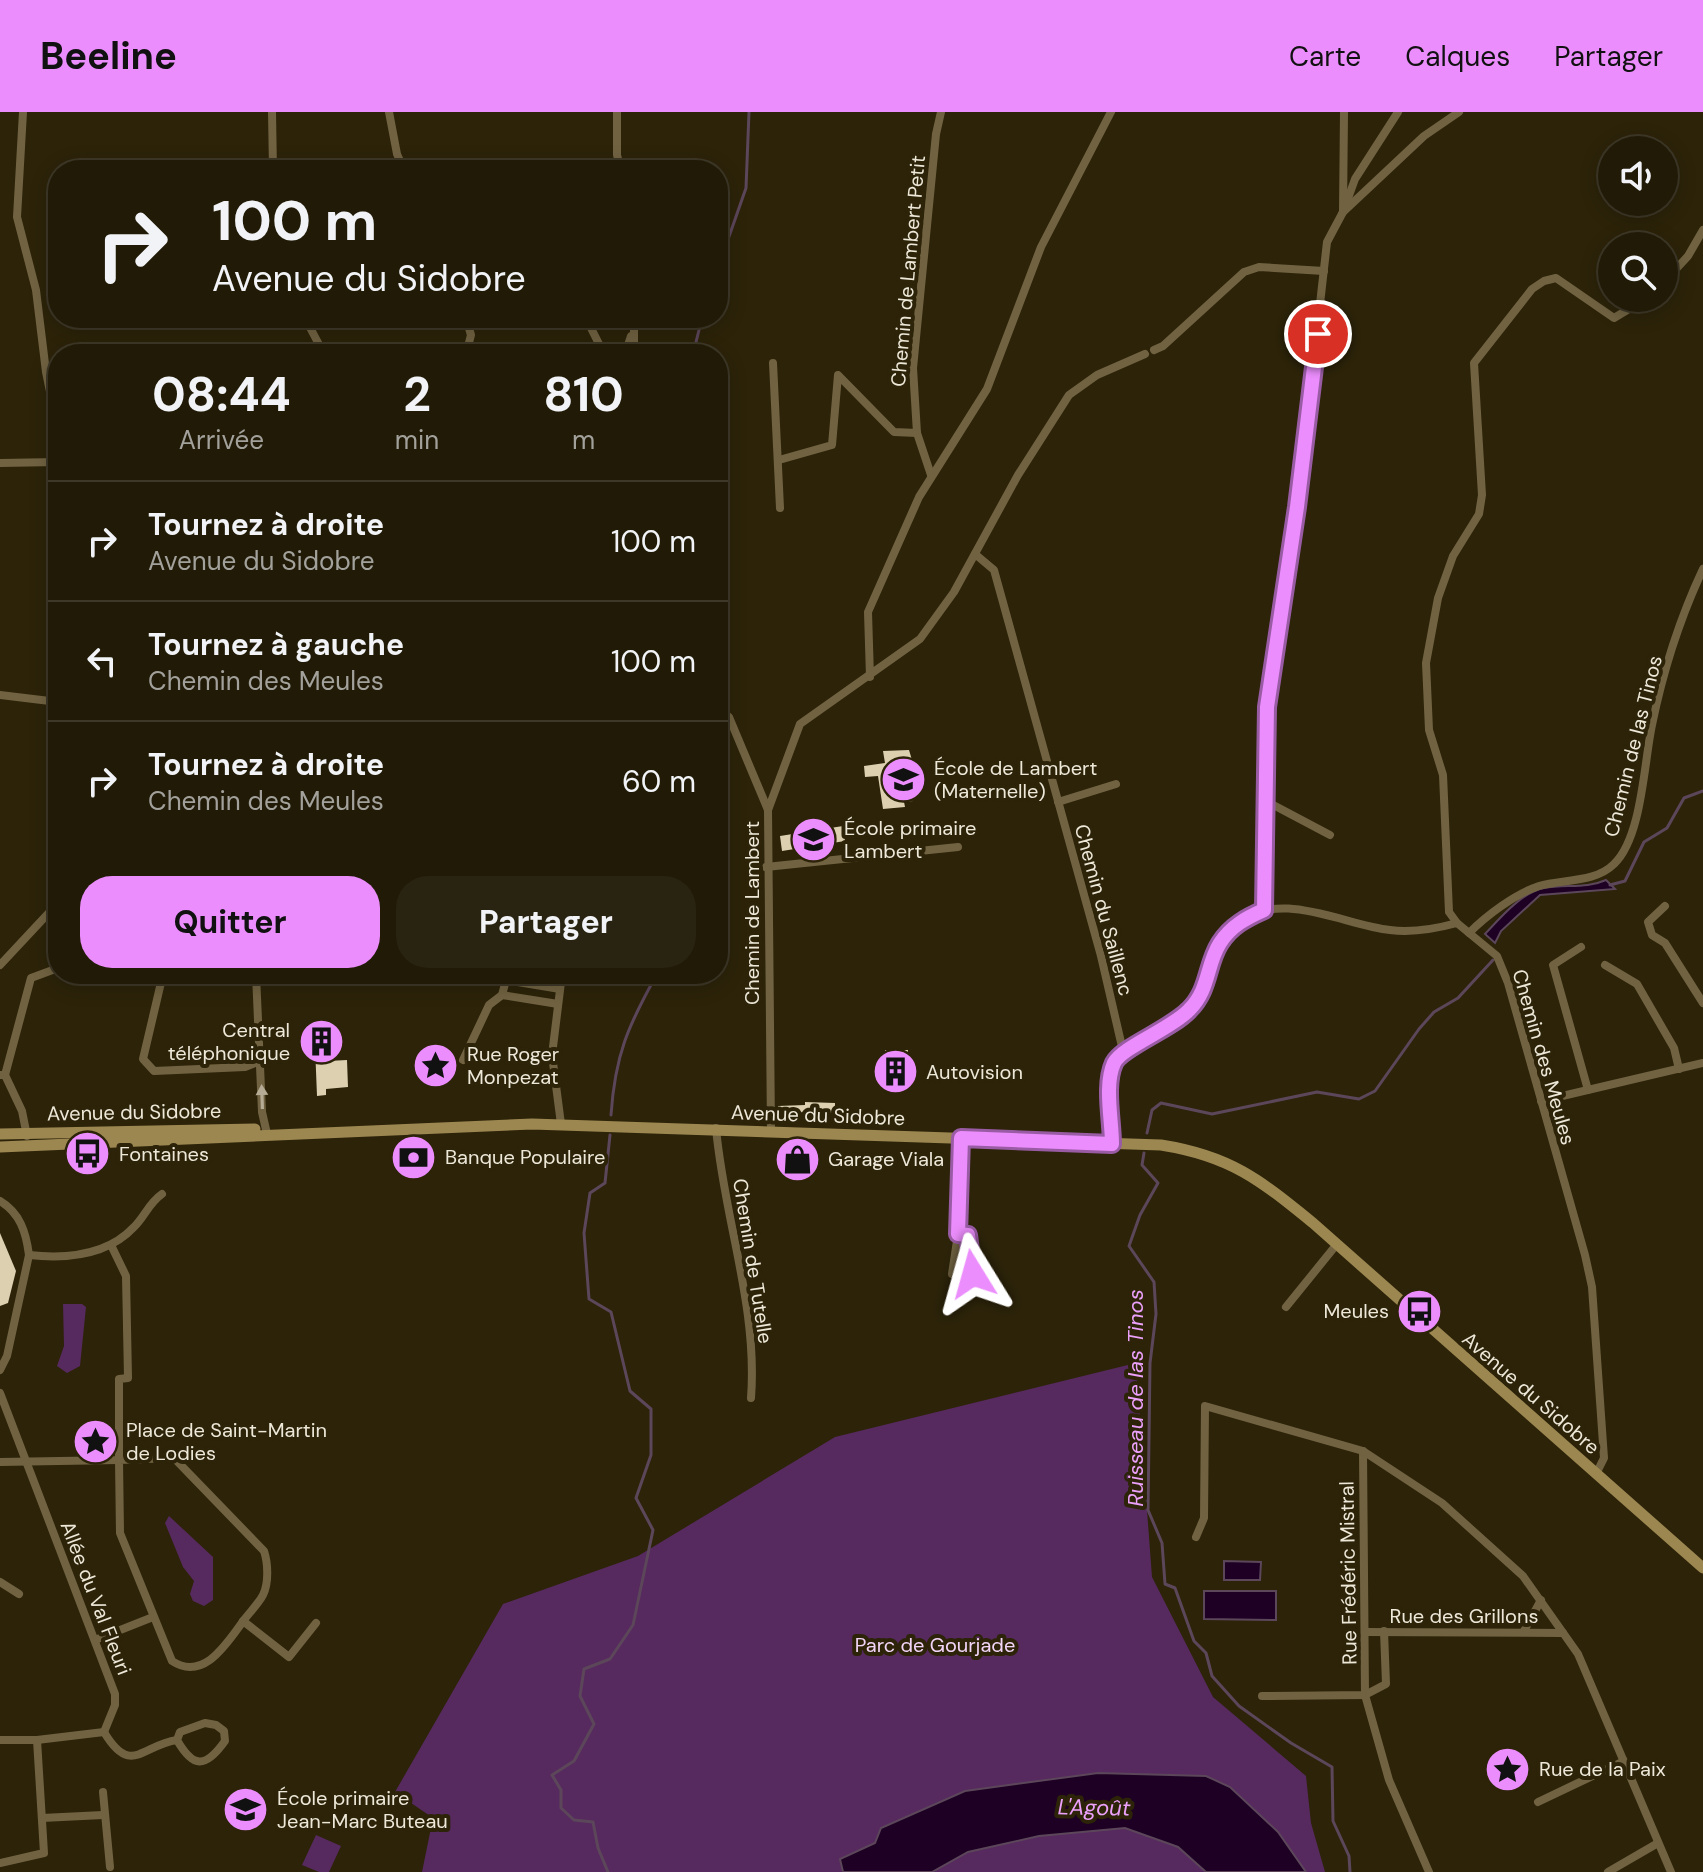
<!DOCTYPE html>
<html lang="fr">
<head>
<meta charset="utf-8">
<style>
	:root { --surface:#211a07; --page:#292311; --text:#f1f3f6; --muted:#a2a19b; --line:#3e3828; --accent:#eb8dfc }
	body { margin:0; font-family:"DM Sans",sans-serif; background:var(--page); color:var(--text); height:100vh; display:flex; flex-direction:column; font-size:30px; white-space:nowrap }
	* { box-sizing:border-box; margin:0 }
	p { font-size:26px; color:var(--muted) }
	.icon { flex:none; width:44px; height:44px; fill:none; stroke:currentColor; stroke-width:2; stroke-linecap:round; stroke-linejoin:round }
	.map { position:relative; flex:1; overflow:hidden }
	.panel { position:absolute; left:48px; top:232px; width:680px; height:640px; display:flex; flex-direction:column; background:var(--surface); border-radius:32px; box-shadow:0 4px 20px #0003,0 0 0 2px var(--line) }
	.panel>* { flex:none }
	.banner { position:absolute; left:48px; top:48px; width:680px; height:168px; border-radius:32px; box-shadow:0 4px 20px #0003,0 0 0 2px var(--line); background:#211a07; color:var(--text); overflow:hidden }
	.fabs { position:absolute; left:1598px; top:24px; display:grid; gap:16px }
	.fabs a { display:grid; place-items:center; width:80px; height:80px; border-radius:50%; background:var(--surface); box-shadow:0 4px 20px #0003,0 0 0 2px var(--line); font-size:40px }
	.pin { position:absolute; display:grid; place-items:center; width:68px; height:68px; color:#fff; margin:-34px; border:4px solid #fff; border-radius:50%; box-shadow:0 2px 8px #0007 }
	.me { position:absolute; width:88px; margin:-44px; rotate:352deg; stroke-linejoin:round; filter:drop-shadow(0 0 6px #0008) }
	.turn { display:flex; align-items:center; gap:28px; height:168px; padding:0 32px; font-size:36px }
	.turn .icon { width:104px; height:104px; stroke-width:2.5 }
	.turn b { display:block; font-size:56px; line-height:68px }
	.eta { display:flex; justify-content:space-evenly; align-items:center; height:136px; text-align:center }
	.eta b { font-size:48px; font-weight:700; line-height:56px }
	.button { display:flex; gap:16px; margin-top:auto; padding:16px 32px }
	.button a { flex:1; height:92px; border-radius:32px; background:var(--accent); color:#111; font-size:32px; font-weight:700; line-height:92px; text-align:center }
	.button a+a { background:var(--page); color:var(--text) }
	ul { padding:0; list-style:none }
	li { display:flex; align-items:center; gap:24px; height:120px; padding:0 32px; border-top:2px solid var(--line) }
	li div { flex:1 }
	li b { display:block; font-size:30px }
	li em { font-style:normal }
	header { display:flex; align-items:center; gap:48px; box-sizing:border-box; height:112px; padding:0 40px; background:var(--accent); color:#111 }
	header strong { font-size:38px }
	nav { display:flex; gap:44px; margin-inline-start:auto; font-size:28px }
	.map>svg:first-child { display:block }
	.green { fill:#562a5e }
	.water { fill:#1d0024; stroke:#5c465a; stroke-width:2 }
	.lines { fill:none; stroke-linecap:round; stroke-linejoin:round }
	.stream { stroke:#5c465a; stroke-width:3 }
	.building { fill:#dcd0b1 }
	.minor { stroke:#716342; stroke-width:8 }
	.secondary { stroke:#9c8751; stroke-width:11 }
	.oneway { fill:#b6ac95 }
	.route-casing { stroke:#995ca4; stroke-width:20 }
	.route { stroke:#eb8dfc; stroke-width:14 }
	.labels { text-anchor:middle; stroke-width:8; stroke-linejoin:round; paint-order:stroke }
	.street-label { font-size:20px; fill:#eee8d9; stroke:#2c2309 }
	.poi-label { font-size:20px; fill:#eee8d9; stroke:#2c2309; text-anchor:start }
	.park-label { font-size:20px; fill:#f3d5f8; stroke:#2c2309 }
	.water-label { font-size:22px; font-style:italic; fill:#eba0f9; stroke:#2c2309 }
</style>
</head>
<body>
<header>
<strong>Beeline</strong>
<nav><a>Carte</a><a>Calques</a><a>Partager</a></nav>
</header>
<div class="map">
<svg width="1703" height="1760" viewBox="0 0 1703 1760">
	<rect width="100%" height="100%" fill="#2c2309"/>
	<g class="green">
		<polygon points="63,1192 82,1192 86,1195 80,1254 67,1261 57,1254 64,1234"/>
		<polygon points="1136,1251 1152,1465 1213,1585 1306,1664 1311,1711 1325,1760 422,1760 433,1706 395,1680 503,1492 638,1444 835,1325"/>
		<polygon points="169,1404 213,1445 213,1488 204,1494 193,1489 190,1482 194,1469 183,1455 165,1411"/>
		<polygon points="316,1723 341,1734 329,1760 319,1760 302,1753"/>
	</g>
	<g class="water">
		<path d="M1606,768L1615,777L1540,783L1501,819L1495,831L1485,822C1500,806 1522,780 1544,776C1566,772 1586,777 1606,768Z"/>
		<polygon points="1224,1449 1261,1450 1260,1468 1224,1468"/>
		<polygon points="1204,1479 1276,1479 1276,1508 1204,1507"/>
		<polygon points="1098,1661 1206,1664 1230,1675 1278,1720 1306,1760 1206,1760 1178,1735 1125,1716 1039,1724 968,1740 932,1760 843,1760 840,1747 875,1731 881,1716 965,1679"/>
	</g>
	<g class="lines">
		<g class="stream">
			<polyline points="718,156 746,76 749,0"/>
			<polyline points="693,242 702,206"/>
			<polyline points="718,623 718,624"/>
			<polyline points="718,713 721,721 718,723"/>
			<polyline points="1610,773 1625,769 1644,730 1667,716 1684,686 1703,679"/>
			<path d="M611,1003C615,943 628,914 657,862"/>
			<polyline points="1147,1021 1152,998 1161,991 1212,1002 1317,980 1359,987 1375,979 1419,917 1434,900 1458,886 1493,848"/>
			<polyline points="1144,1041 1142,1053 1158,1071 1140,1103 1129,1134 1154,1170 1156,1202 1150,1251 1148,1398 1162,1431 1165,1472 1175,1476 1194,1529 1206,1541 1212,1564 1239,1594 1291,1631 1332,1655 1333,1709 1349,1744 1350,1760"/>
			<polyline points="608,1760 598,1736 593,1710 574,1708 561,1696 561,1678 552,1663 574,1649 594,1612 580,1584 584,1557 610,1547 633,1513 653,1418 636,1386 651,1343 651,1297 630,1279 611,1200 589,1187 584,1121 590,1081 605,1071 610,1023"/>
		</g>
	</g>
	<g class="building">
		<polygon points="909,638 915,658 919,657 921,669 915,669 913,689 904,690 905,695 883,697 878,664 865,665 864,654 885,651 883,639"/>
		<polygon points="843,714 845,729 782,739 780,724"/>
		<polygon points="314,909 327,909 328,949 347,948 348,975 326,977 326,983 317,984"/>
		<polygon points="885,938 908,938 906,972 894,972 895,967 884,966"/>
		<polygon points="805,990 835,991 835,1001 791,1000 791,1011 778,1010 778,994 805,993"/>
		<polygon points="0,1121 16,1159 8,1191 0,1194"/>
	</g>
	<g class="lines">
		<g class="minor">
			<polyline points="23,0 17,105 36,178 46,260 58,319"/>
			<polyline points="272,0 273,58"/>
			<polyline points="389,0 397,42 404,58"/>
			<polyline points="617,0 617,43 621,58"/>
			<polyline points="1346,92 1355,67 1398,0"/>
			<polyline points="1343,100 1424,24 1459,0"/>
			<polyline points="1664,170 1688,144 1703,118"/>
			<polyline points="305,206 324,242"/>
			<polyline points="586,206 604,242"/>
			<polyline points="1154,238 1163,234 1244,160 1259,155 1324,159"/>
			<polyline points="466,242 471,223 466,206"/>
			<polyline points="625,242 631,224"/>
			<polyline points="634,242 634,206"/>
			<polyline points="773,251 780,396"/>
			<polyline points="779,348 832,333 838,263 894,320 917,321"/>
			<polyline points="0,351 58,350"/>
			<polyline points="931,363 917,321 913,256 936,22 941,0"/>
			<polyline points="975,442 994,458 1101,844 1123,939"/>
			<polyline points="870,565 868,500 919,385 987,277 1041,135 1111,0"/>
			<polyline points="0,583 58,590"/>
			<polyline points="718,596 729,605 768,698 771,1020"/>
			<polyline points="1264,688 1330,723"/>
			<polyline points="1058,690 1116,672"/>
			<polyline points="768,698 800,612 920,527 954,480 1018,363 1069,283 1097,263 1145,242"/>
			<polyline points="766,755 958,735"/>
			<polyline points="1665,794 1648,810 1652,823 1665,831 1703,891"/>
			<polyline points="1264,798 1267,595 1297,395 1327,130 1343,100 1344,0"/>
			<polyline points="1457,811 1449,800 1443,663 1429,618 1426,551 1438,486 1453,444 1479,402 1482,383 1474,251 1532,177 1544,169 1556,166 1614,206 1647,186"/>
			<path d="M1469,821C1487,803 1515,782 1539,774C1563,767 1595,771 1614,752C1642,726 1644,650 1652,613C1663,559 1680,506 1703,457"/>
			<polyline points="1581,835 1553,853 1588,978"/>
			<polyline points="0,853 58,791"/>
			<polyline points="1605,853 1637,872 1674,936 1679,957"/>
			<polyline points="163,862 143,947 154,959 245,955 260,949"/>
			<polyline points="256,862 262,1000 267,1022"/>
			<polyline points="409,862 410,869"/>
			<polyline points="502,883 558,892"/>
			<polyline points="463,948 489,893 502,883 506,868 560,877"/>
			<polyline points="0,963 5,963 31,866 58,856"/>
			<polyline points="5,963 22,999 27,1024"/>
			<polyline points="1541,989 1703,951"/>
			<polyline points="561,1012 552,943 562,862"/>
			<path d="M716,1016C724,1107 758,1194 751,1286"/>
			<path d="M1112,1032C1112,1006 1100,955 1124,938C1131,934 1140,932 1147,929C1162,921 1174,912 1187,901C1214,876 1210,836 1237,812C1278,776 1344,813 1390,818C1413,821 1435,817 1457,811L1497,844L1508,871L1585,1143L1592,1175L1604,1346L1596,1362"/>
			<path d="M0,1089C20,1101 26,1120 29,1143L7,1244L0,1258"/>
			<polyline points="958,1122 968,1123 973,1162 952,1162 958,1122 961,1026"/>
			<path d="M29,1143C66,1147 107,1144 134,1115C145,1104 149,1091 162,1082"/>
			<polyline points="1286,1195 1337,1132"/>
			<polyline points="0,1281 115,1582 115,1593 104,1620"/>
			<polyline points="1363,1339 1365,1583 1389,1668 1429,1760"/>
			<path d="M174,1346L264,1439C268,1451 269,1471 263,1483C259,1491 250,1500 244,1508C227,1531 204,1570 172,1549L120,1421L119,1348Z"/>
			<polyline points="0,1350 119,1348 119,1267 128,1266 126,1164 111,1133"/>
			<polyline points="1196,1425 1204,1406 1205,1294 1363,1339 1442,1391 1523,1464 1578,1542 1671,1760"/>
			<polyline points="0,1470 19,1482"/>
			<polyline points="243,1509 289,1545 316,1511"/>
			<polyline points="1524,1519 1541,1488"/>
			<polyline points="1365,1520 1563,1521"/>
			<polyline points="95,1528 153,1505"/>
			<polyline points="1262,1584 1365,1583 1386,1572 1384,1519"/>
			<path d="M205,1611L216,1613L224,1619L225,1629C205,1657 193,1656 177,1628L180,1620Z"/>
			<path d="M104,1620C131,1665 142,1633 177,1628"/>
			<polyline points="0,1628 37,1628 104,1620"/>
			<polyline points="103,1680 110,1755"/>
			<polyline points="1538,1690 1624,1649"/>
			<polyline points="42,1706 103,1703"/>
			<polyline points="0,1751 44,1741 37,1628"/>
			<polyline points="1608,1760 1658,1731"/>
		</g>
		<g class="secondary">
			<polyline points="0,1022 255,1017"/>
			<path d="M0,1035L532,1012L1161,1033C1231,1044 1260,1068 1313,1111L1703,1456"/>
		</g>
	</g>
	<defs><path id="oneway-solid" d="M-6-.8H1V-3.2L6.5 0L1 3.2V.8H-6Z" transform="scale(2)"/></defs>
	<use class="oneway" href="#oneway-solid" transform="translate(262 985) rotate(-92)"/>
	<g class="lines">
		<defs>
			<path id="route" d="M973,1162L968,1123L958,1122L961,1026L1112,1032C1112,1008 1104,973 1114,951C1122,935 1171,917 1189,898C1210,877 1206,853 1220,831C1231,814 1246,806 1264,798L1267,595L1297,395L1318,222"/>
		</defs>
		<use href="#route" class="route-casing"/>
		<use href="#route" class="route"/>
	</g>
	<defs>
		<symbol id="school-disc" viewBox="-11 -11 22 22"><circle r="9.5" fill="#eb8dfc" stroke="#2c2309"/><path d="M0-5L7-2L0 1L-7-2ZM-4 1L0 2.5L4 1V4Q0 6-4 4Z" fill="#111"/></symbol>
		<symbol id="building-disc" viewBox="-11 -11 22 22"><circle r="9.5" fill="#eb8dfc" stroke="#2c2309"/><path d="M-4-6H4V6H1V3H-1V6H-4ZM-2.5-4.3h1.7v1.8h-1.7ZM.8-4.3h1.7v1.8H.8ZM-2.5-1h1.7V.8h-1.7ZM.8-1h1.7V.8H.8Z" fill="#111"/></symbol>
		<symbol id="sight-disc" viewBox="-11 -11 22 22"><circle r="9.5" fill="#eb8dfc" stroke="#2c2309"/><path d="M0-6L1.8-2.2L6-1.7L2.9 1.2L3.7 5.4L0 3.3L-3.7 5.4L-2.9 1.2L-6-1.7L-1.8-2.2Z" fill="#111"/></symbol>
		<symbol id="bus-disc" viewBox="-11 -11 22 22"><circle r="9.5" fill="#eb8dfc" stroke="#2c2309"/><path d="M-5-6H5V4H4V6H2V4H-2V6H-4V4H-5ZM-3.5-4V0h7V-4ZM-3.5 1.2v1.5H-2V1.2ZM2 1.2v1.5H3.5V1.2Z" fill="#111"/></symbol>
		<symbol id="bank-disc" viewBox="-11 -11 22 22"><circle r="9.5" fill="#eb8dfc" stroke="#2c2309"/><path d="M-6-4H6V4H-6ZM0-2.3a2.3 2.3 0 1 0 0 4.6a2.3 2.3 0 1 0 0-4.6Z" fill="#111"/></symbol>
		<symbol id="shop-disc" viewBox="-11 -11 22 22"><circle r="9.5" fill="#eb8dfc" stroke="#2c2309"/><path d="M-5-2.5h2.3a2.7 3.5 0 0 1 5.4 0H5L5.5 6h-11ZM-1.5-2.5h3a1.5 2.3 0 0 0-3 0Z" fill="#111"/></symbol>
	</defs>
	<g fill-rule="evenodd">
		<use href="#school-disc" x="878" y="642" width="51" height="51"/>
		<use href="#school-disc" x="788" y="702" width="51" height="51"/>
		<use href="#building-disc" x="296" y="904" width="51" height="51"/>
		<use href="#sight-disc" x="410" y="928" width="51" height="51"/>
		<use href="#building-disc" x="870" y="934" width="51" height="51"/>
		<use href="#bus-disc" x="62" y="1016" width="51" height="51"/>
		<use href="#bank-disc" x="388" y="1020" width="51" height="51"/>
		<use href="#shop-disc" x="772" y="1022" width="51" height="51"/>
		<use href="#bus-disc" x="1394" y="1174" width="51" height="51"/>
		<use href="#sight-disc" x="70" y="1304" width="51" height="51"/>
		<use href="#sight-disc" x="1482" y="1632" width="51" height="51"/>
		<use href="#school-disc" x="220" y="1672" width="51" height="51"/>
	</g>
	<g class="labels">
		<g class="street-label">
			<text transform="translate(908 159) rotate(-85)" y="7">Chemin de Lambert Petit</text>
			<text transform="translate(1633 634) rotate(-76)" y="7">Chemin de las Tinos</text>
			<text transform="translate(1104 798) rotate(75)" y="7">Chemin du Saillenc</text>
			<text transform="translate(752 801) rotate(-90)" y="7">Chemin de Lambert</text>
			<text transform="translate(1544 945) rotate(74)" y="7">Chemin des Meules</text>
			<text transform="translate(134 1000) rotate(-1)" y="7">Avenue du Sidobre</text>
			<text transform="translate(818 1003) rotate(2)" y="7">Avenue du Sidobre</text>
			<text transform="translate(753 1149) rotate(81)" y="7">Chemin de Tutelle</text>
			<text transform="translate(1531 1281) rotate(41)" y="7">Avenue du Sidobre</text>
			<text transform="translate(1348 1461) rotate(-91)" y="7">Rue Frédéric Mistral</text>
			<text transform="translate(96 1486) rotate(69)" y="7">Allée du Val Fleuri</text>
			<text x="1464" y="1511">Rue des Grillons</text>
		</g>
		<g class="poi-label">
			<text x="934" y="663">École de Lambert<tspan x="934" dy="23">(Maternelle)</tspan></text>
			<text x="844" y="723">École primaire<tspan x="844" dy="23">Lambert</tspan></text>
			<text x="290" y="925" text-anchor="end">Central<tspan x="290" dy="23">téléphonique</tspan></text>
			<text x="467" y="949">Rue Roger<tspan x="467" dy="23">Monpezat</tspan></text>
			<text x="926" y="967">Autovision</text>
			<text x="119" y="1049">Fontaines</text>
			<text x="445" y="1052">Banque Populaire</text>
			<text x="828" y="1054">Garage Viala</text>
			<text x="1389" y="1206" text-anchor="end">Meules</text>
			<text x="126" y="1325">Place de Saint-Martin<tspan x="126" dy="23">de Lodies</tspan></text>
			<text x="1539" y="1664">Rue de la Paix</text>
			<text x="277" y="1693">École primaire<tspan x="277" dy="23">Jean-Marc Buteau</tspan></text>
		</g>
		<g class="park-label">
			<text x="935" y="1540">Parc de Gourjade</text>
		</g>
		<g class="water-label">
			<text transform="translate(1135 1286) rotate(-90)" y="8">Ruisseau de las Tinos</text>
			<text transform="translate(1094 1695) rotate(1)" y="8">L'Agoût</text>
		</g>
	</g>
</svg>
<div class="fabs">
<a><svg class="icon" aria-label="sound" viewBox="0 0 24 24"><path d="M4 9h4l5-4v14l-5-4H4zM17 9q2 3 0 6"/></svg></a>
<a><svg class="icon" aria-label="search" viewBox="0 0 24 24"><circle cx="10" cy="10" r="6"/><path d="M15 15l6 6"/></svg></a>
</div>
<div class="pin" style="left:1318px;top:222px;background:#d93025"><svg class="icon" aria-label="arrive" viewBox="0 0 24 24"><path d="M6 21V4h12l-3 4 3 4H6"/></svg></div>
<svg class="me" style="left:973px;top:1162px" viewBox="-20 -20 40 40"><path d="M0-17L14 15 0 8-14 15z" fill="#eb8dfc" stroke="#fff" stroke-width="4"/></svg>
<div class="banner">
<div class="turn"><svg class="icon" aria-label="right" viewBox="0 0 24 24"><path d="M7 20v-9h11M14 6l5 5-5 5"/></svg><div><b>100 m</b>Avenue du Sidobre</div></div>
</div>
<section class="panel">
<div class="eta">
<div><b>08:44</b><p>Arrivée</p></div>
<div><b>2</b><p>min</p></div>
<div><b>810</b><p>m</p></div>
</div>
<ul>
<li><svg class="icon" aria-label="right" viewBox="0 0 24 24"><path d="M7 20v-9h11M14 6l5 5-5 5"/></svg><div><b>Tournez à droite</b><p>Avenue du Sidobre</p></div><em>100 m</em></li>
<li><svg class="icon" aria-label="left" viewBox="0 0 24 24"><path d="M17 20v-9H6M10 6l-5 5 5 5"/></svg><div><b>Tournez à gauche</b><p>Chemin des Meules</p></div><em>100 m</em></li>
<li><svg class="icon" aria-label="right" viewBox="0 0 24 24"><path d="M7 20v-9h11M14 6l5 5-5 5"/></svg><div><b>Tournez à droite</b><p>Chemin des Meules</p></div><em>60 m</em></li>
</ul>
<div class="button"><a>Quitter</a><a>Partager</a></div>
</section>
</div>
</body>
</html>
